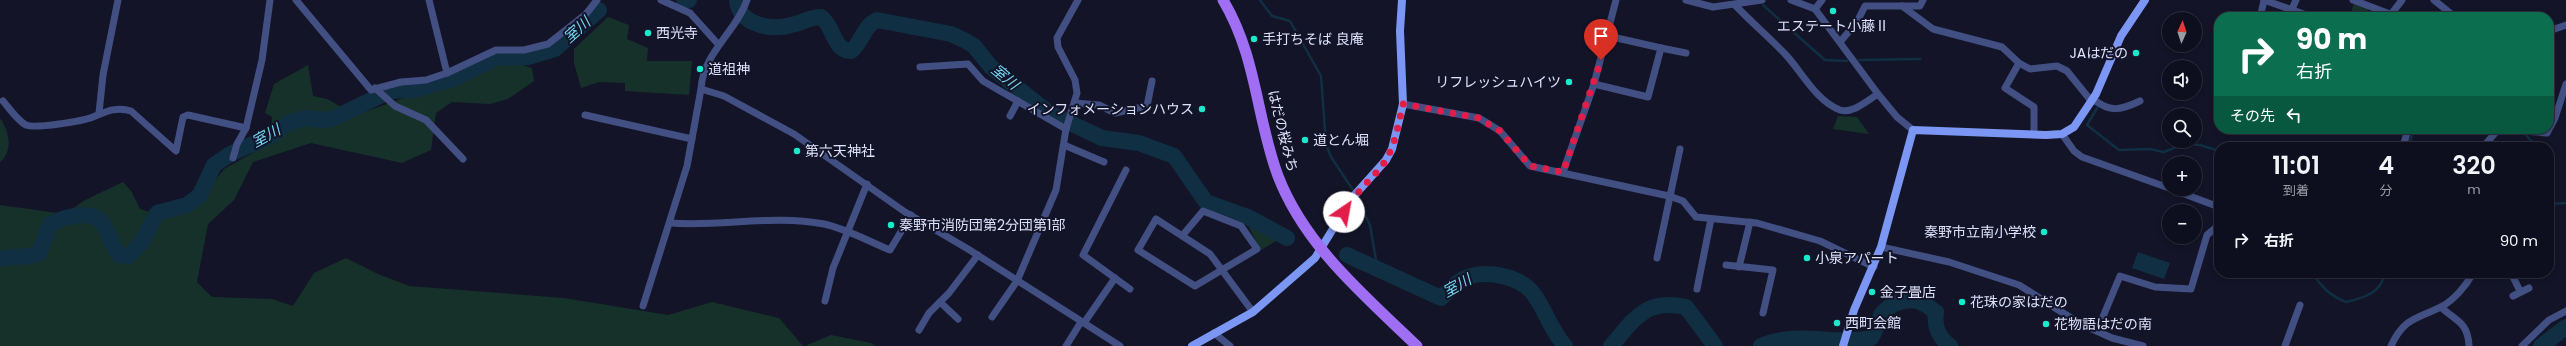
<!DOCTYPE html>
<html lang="ja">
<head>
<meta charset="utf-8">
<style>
	:root { --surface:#0e0f1e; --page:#1c1d2b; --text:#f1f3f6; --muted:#9b9ca4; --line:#2e2f3c }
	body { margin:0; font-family:Poppins,"Noto Sans JP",sans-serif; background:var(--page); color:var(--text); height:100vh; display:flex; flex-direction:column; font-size:15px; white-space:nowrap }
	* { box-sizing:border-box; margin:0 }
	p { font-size:13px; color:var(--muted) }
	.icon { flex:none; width:22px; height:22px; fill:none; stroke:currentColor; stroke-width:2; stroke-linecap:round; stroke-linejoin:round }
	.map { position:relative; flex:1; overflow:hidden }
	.side { position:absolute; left:2214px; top:142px; width:340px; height:136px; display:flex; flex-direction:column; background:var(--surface); border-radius:16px; box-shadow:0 2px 6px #0003,0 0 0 1px var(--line) }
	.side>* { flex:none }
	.hud { position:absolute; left:2214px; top:12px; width:340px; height:122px; border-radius:16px; box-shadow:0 2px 6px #0003,0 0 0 1px var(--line); background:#0b6e4f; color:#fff; overflow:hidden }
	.needle { width:26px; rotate:3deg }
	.tools { position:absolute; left:2162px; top:12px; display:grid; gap:8px }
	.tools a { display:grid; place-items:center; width:40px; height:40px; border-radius:50%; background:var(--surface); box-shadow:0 2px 6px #0003,0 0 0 1px var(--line); font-size:20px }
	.pin { position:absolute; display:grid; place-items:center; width:34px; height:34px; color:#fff; margin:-41px -17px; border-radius:50% 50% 50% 0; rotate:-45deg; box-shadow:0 0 4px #0007 }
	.pin .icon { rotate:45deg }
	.me { position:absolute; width:44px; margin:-22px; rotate:33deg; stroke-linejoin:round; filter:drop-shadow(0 0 3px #0008) }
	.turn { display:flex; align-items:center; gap:14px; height:84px; padding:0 16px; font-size:18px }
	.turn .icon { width:52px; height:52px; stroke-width:2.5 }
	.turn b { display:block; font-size:28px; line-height:34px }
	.then { display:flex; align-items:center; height:38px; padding:0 16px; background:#0003; gap:8px; font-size:15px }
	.eta { display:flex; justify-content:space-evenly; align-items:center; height:68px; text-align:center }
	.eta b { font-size:24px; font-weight:600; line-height:28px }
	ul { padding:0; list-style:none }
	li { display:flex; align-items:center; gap:12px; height:60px; padding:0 16px }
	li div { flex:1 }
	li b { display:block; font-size:15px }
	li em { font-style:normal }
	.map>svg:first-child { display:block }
	.green { fill:#16312a }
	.water { fill:#102f43 }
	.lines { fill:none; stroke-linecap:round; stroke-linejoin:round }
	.stream { stroke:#102f43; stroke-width:2.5 }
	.river { stroke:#102f43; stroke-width:16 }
	.street { stroke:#424f82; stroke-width:7 }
	.secondary { stroke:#7c96f3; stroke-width:8 }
	.primary { stroke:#a06ef2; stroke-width:11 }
	.route { stroke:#e11d48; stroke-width:7; stroke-dasharray:0 12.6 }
	.poi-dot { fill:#1aeacc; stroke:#131428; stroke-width:1.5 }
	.labels { text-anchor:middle; stroke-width:4; stroke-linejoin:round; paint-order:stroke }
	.poi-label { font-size:14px; fill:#dce1fc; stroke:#131428; text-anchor:start }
	.street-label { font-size:14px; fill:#dce1fc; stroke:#131428 }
	.water-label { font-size:15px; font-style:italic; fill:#74d7f2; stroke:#131428 }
</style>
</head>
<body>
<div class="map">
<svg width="2566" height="346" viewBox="0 0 2566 346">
	<rect width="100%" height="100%" fill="#131428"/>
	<g class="green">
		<polygon points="2354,4 2368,9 2365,17 2349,17"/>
		<polygon points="608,17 629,25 627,39 648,48 647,61 692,61 689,95 625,91 625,83 599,82 581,88 574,63 574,49"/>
		<polygon points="520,64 532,68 534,81 508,99 490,104 452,102 436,113 431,150 402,163 311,143 253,162 234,200 208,224 197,282 212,297 272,299 293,306 314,273 346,258 378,274 409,286 564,298 668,315 712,302 779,318 803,346 0,346 0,205 65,214 85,200 123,182 131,191 140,209 168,218 200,201 224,169 270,143 272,117 265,113 274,84 308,65 313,96 327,99 356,115 497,65"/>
		<polygon points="1838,116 1857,117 1869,134 1833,129"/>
		<path d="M0,118C9,131 14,150 0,162Z"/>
		<polygon points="1248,226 1277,239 1276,241 1261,250"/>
		<polygon points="831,335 871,343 876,346 805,346"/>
	</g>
	<polygon class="water" points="2138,252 2170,263 2164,279 2132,268"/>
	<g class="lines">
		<g class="stream">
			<polyline points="1260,0 1272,16 1290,21 1321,76 1326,144 1331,157 1353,190"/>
			<polyline points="1763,5 1825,60 1847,61"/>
			<polyline points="1859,60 1920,59"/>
			<polyline points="2097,108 2087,125 2119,150 2149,149 2164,152 2184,144 2200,145 2219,151"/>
			<polyline points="2523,132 2537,147"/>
			<polyline points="2409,147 2413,129"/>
			<polyline points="1357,199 1370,225 1376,260 1375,268"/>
			<polyline points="2549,204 2566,203"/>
			<path d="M2312,273C2322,287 2330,296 2346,302C2364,298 2381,293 2385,273"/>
		</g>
		<g class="river">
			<polyline points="684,0 689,0"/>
			<path d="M737,0C738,24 770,31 791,25C802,23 809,17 821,17C835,27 832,50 851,51C862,43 863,26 877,20L951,34L964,40L974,46L991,67L1049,113L1102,138L1139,143L1174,156L1206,202L1248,217L1287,238"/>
			<path d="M1347,255L1441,298C1448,292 1456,282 1465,278C1486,269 1522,276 1535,296C1546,312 1552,332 1565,346"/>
			<path d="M0,259C13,256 27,259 39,253L50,224C65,217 91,208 103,224C109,234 112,245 119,255L129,256L143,240L157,213L187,205L200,195L214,165L230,154L271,136L288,123L305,118L320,120L332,119L390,91L414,90L453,79L496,58L528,57L555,49L599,10"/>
			<path d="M1611,346C1635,319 1645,298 1686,307L1715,346"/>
			<path d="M1761,346C1797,330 1834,346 1871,338C1876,331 1877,323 1881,315C1888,304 1908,297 1920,302C1926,304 1931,309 1936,312C1934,327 1938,337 1950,346"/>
			<polyline points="2541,346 2566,327"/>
		</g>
		<g class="street">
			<polyline points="296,0 371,90 401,82 426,80 447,73 496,50 524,50 548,44 586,14 597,0"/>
			<polyline points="429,0 447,73"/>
			<polyline points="661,0 690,13 718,44"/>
			<path d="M747,0C736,32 703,53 701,89L724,96L794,134L905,212L968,249L1120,346"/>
			<polyline points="1686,0 1713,7 1762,0"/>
			<polyline points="1791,0 1815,9 1878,94 1897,117 1913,130"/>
			<polyline points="2264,0 2312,17"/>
			<polyline points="2353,0 2390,14"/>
			<polyline points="2434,0 2455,17"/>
			<path d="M1735,5C1751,22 1770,38 1786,55C1801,71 1817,102 1840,110C1853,114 1868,100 1878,94"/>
			<polyline points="1902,6 1933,29 2002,47 2019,63 2030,69 2057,66 2067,71 2092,102"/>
			<polyline points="1815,9 1822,0"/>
			<polyline points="2292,9 2296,0"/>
			<polyline points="2260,17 2264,1"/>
			<polyline points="2389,17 2402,0"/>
			<polyline points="2549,31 2566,25"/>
			<polyline points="1840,42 1857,22 1865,6 1920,6 1923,0"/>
			<polyline points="1661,48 1686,53"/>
			<polyline points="2019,63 2005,88 2034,107 2034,134"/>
			<polyline points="920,67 968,64 983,81 1066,129"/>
			<polyline points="1594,84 1648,97 1661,48 1608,36"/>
			<polyline points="375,88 395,106 426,120 463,159"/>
			<path d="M2093,99C2110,113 2121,110 2140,101"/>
			<path d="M3,101C9,108 18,121 26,125C35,129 83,121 93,117C105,112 117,106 131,111L176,151L183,117L188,115L246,128L262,60L270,0"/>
			<polyline points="1075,103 1099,105 1115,113 1147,106 1152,81"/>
			<polyline points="1403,104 1479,118 1500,131 1530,166 1669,196 1683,201 1696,217 1757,223 1820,241 1874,267"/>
			<polyline points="99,113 103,75 118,0"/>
			<polyline points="585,115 692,139"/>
			<polyline points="1010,116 1018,101"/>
			<polyline points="2062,134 2074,151 2082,157 2169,188"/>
			<polyline points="1064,145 1104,162"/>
			<polyline points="2403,147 2408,129"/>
			<polyline points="2483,147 2496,132 2511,130 2547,133 2555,118 2566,84"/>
			<polyline points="233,158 237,144 246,128"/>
			<polyline points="1126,170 1083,255 1130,289"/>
			<polyline points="1563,172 1594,84 1616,0"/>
			<polyline points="2171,189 2219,207"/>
			<path d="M671,223C720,227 775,214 824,224C847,229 868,241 890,250L911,215"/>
			<polyline points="1182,236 1203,211 1241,226 1257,249 1195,286 1138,250 1156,219 1210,254 1253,312"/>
			<polyline points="1881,247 1949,262 2019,285 2079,323 2112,338 2143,346"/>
			<polyline points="1657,258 1680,149"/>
			<polyline points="1726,265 1773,270 1763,313"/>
			<polyline points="1739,267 1750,222"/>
			<polyline points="2511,273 2520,291"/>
			<polyline points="1697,289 1711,219"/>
			<polyline points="2513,296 2529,288"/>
			<polyline points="825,301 833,268 867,184"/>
			<polyline points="940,302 958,319"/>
			<polyline points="643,306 687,166 701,89"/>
			<path d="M2441,307C2455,321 2468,321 2469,346"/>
			<polyline points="992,317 1017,281 1056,190 1066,129 1077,93 1075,80 1058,47 1057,38 1078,0"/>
			<polyline points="1084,323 1115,278"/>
			<polyline points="919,330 929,313 949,293 978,255"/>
			<polyline points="2097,331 2120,276 2155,287 2191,289 2207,235 2219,225"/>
			<polyline points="1214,333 1230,346"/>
			<polyline points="1066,346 1081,322"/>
			<polyline points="2285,346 2300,305"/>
			<path d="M2391,346C2404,318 2416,319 2441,307C2454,300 2466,286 2473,273"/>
			<polyline points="2522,346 2549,320 2566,311"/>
		</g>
		<g class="secondary">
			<polyline points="1192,346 1253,312 1315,258 1352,198 1386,160 1392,149 1403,104 1400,31 1402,0"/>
			<polyline points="1843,346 1854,310 1881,247 1913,130 2046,135 2062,134 2074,127 2096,94 2121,36 2145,0"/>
		</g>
		<path class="primary" d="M1223,0C1257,57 1256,117 1278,176C1305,246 1365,296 1417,346"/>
	</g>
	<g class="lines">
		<path class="route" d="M1344,212C1354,194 1369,182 1381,167C1395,149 1398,125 1403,104L1479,118L1500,131L1530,166L1563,172L1601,60"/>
	</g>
	<g class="poi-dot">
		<circle cx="1833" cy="11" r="4"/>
		<circle cx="648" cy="33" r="4"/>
		<circle cx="1254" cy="39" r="4"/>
		<circle cx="2136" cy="53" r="4"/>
		<circle cx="700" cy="69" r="4"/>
		<circle cx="1569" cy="82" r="4"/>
		<circle cx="1202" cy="109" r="4"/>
		<circle cx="1305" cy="140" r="4"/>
		<circle cx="797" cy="151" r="4"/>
		<circle cx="891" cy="225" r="4"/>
		<circle cx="2044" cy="232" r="4"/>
		<circle cx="1807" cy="258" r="4"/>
		<circle cx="1872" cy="292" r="4"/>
		<circle cx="1962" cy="302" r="4"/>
		<circle cx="1837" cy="323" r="4"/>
		<circle cx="2046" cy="324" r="4"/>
	</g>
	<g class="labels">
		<g class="poi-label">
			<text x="1833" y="31" text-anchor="middle">エステート小藤Ⅱ</text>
			<text x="656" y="38">西光寺</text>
			<text x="1262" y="44">手打ちそば 良庵</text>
			<text x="2128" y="58" text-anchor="end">JAはだの</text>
			<text x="708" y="74">道祖神</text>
			<text x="1561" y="87" text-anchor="end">リフレッシュハイツ</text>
			<text x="1194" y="114" text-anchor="end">インフォメーションハウス</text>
			<text x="1313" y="145">道とん堀</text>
			<text x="805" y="156">第六天神社</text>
			<text x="899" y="230">秦野市消防団第2分団第1部</text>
			<text x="2036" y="237" text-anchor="end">秦野市立南小学校</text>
			<text x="1815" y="263">小泉アパート</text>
			<text x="1880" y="297">金子畳店</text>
			<text x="1970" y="307">花珠の家はだの</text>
			<text x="1845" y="328">西町会館</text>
			<text x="2054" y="329">花物語はだの南</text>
		</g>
		<g class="street-label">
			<text transform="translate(1283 131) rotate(76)" y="5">はだの桜みち</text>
		</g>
		<g class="water-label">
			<text transform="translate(577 30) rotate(-42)" y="5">室川</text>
			<text transform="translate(1005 77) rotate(40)" y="5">室川</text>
			<text transform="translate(266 136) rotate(-29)" y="5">室川</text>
			<text transform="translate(1457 286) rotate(-30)" y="5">室川</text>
		</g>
	</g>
</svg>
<div class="tools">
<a><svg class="needle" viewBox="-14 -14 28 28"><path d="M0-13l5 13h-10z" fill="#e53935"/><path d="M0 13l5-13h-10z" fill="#9b9ca4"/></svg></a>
<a><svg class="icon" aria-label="sound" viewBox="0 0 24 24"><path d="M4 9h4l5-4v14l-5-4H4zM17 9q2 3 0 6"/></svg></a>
<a><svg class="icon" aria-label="search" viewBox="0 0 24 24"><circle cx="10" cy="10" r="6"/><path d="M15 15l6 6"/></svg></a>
<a>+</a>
<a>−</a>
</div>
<div class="pin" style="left:1601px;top:60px;background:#d93025"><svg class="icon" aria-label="arrive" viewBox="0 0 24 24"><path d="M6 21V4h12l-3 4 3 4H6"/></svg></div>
<svg class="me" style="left:1344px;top:212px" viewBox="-20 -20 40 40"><circle r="19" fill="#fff"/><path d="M0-13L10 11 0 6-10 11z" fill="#e11d48"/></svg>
<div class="hud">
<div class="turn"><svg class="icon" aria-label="right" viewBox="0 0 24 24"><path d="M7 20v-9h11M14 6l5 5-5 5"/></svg><div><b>90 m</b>右折</div></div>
<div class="then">その先<svg class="icon" aria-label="left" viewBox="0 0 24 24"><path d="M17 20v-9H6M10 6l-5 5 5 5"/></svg></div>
</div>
<section class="side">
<div class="eta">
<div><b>11:01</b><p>到着</p></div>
<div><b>4</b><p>分</p></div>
<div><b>320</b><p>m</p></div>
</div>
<ul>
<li><svg class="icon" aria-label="right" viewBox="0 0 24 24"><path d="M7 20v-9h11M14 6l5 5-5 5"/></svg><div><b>右折</b></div><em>90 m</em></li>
</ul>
</section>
</div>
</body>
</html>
